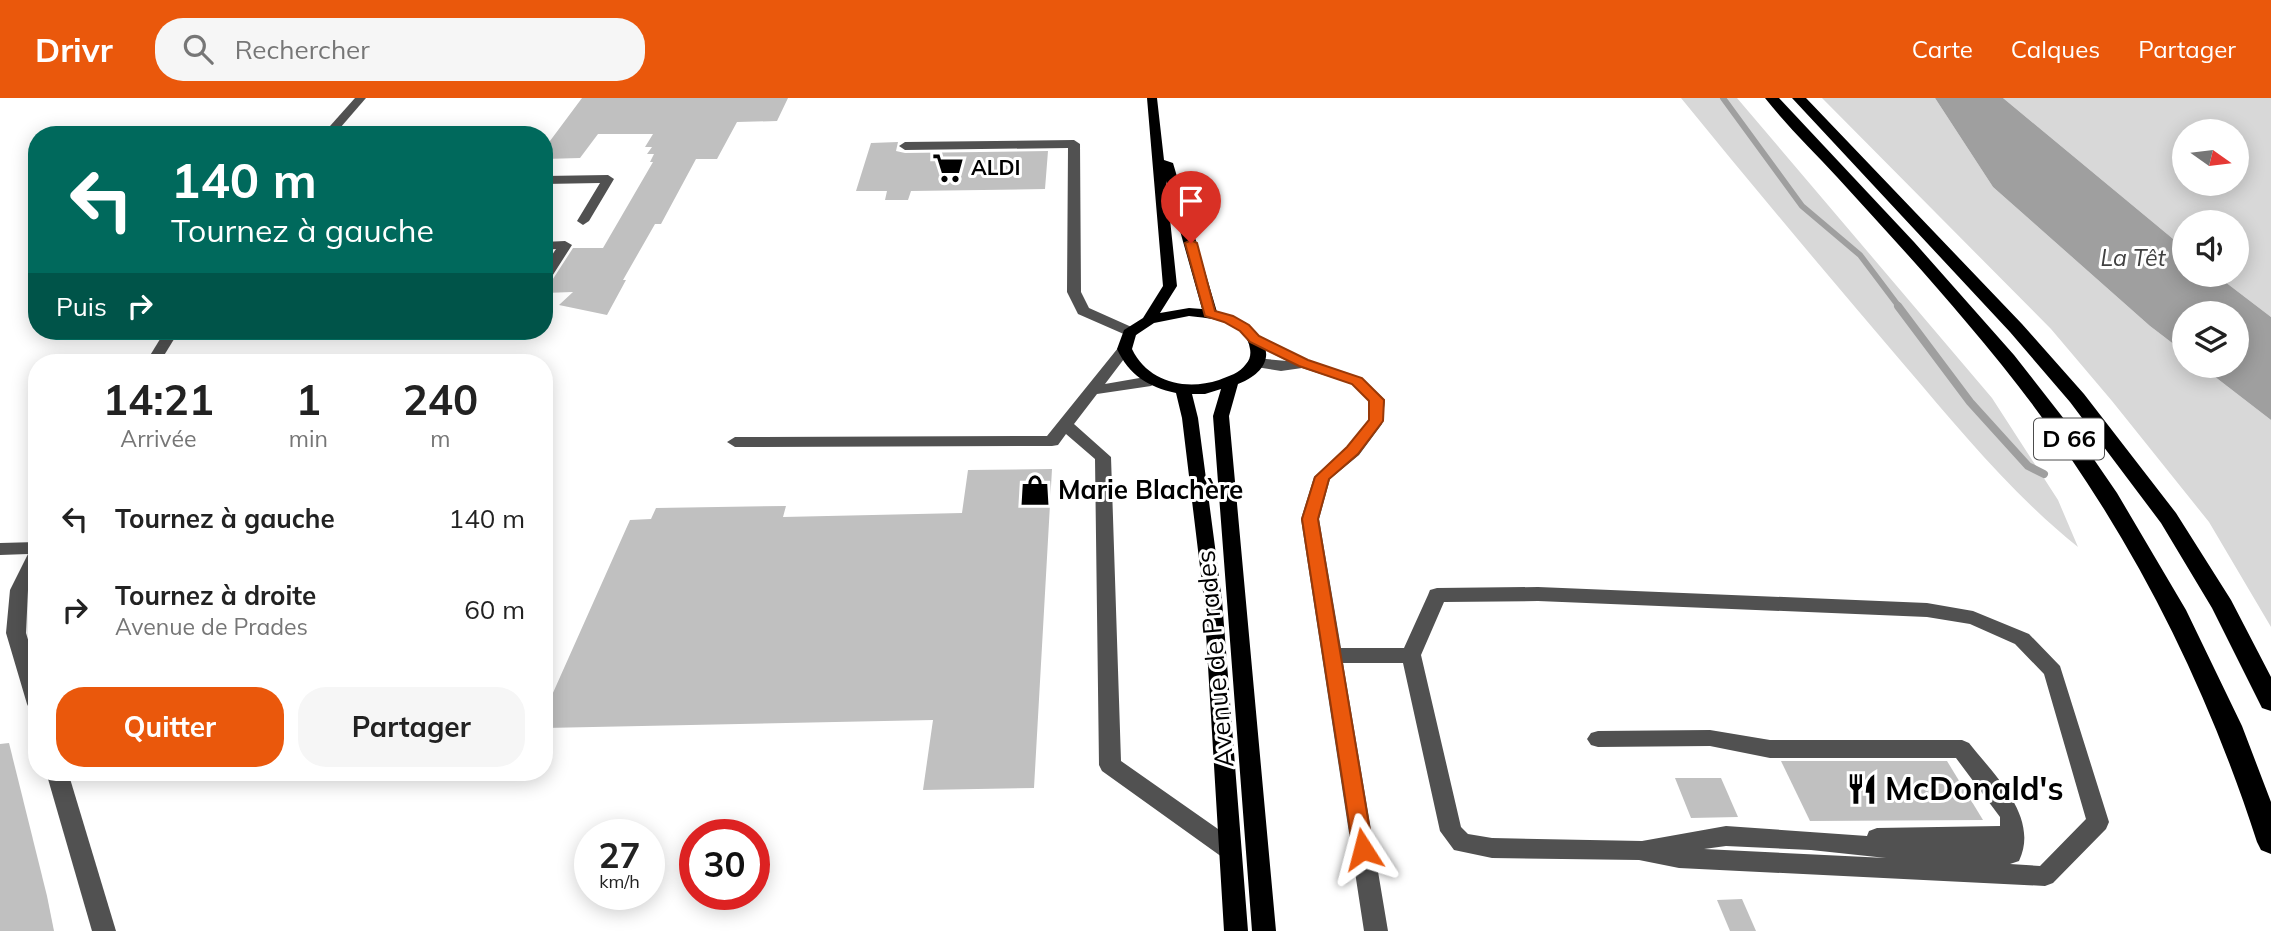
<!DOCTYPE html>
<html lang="fr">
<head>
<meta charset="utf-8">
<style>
	:root { --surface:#fff; --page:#f6f6f6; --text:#222; --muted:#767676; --accent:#ea580c }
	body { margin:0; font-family:Mulish,sans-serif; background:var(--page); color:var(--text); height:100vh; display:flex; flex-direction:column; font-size:26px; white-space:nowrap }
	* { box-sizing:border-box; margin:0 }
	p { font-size:23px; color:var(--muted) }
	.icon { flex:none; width:38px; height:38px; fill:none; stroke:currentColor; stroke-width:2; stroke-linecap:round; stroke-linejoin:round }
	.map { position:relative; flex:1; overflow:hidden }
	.sheet { position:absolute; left:28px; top:256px; width:525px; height:427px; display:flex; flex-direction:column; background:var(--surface); border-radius:28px; box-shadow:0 4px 18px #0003 }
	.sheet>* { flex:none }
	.guide { position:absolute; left:28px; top:28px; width:525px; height:214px; border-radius:28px; box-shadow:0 4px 18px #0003; background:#00695c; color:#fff; overflow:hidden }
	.needle { width:46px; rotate:104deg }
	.controls { position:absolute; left:2172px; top:21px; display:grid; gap:14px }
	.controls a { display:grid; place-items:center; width:77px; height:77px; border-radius:50%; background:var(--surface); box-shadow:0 4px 18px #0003; font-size:35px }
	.speed { position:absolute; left:574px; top:721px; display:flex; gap:14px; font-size:35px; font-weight:700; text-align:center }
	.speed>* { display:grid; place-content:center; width:91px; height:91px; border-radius:50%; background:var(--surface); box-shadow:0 4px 18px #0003; line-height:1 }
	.speed small { font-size:18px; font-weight:400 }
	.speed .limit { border:10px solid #d22; background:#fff; color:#111 }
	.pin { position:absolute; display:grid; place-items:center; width:60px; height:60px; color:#fff; margin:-72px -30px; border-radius:50% 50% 50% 0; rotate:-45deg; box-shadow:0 0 7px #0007 }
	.pin .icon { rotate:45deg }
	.me { position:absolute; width:77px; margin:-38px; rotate:351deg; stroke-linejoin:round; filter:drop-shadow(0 0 5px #0008) }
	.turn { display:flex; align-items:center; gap:24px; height:147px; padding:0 28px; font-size:32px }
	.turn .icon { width:91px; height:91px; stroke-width:2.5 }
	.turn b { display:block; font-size:49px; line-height:60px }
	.then { display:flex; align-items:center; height:66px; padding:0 28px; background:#0003; gap:14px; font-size:26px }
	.eta { display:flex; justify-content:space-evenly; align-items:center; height:119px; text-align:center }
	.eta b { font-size:42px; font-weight:700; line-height:49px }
	.action { display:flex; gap:14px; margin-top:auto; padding:14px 28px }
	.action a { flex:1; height:80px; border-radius:28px; background:var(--accent); color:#fff; font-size:28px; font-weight:700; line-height:80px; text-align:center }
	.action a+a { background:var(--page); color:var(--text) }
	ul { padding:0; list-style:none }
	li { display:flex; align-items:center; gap:21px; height:91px; padding:0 28px }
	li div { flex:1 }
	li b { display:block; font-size:26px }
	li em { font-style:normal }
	header { display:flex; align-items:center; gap:42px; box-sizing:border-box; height:98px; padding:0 35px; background:var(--accent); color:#fff }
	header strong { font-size:33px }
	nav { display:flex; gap:38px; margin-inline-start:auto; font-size:24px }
	.search { width:490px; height:63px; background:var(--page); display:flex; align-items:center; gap:18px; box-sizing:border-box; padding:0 24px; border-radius:28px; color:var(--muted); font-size:26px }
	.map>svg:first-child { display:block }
	.green { fill:#d8d8d8; fill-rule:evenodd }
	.water { fill:#9f9f9f }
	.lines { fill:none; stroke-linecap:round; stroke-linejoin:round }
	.stream-far1 { stroke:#9f9f9f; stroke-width:6 }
	.stream { stroke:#9f9f9f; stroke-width:8 }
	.building { fill:#c0c0c0 }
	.minor { fill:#515151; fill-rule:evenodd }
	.major { fill:#000; fill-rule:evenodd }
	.highway { fill:#000; fill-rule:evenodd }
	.route { fill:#ea580c; stroke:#983908; stroke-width:2 }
	.labels { text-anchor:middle; stroke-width:6; stroke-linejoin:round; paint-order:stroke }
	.far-poi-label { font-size:21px; font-weight:bold; fill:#000; stroke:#fff; text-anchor:start }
	.far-water-label { font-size:23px; font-style:italic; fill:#404040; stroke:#fff }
	.shield { fill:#fff; stroke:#4c4c4c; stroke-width:2 }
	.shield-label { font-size:24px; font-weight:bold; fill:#000 }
	.poi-label { font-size:26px; font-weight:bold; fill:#000; stroke:#fff; text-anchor:start }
	.street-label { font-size:26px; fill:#000; stroke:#fff }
	.near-poi-label { font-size:32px; font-weight:bold; fill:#000; stroke:#fff; text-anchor:start }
</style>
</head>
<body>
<header>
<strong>Drivr</strong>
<div class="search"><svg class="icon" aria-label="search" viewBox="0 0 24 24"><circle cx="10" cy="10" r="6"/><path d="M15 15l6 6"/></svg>Rechercher</div>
<nav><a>Carte</a><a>Calques</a><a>Partager</a></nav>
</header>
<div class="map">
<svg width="2271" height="833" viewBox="0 0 2271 833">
	<rect width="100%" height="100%" fill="#fff"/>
	<g class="green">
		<path d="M1681,0H1737L1992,300L2058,402L2078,449C2014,398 1959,331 1906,269C1830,180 1755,91 1681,0Z"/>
		<polygon points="1822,0 1935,0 1993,89 2150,228 2184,254 2184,268 2201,268 2271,322 2271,529 2209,424 2112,303 2051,231"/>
		<path d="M2003,0H2271V219L2216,177H2236V124H2184V150ZM2184,33H2236V86H2184Z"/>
	</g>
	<polygon class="water" points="1935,0 2003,0 2184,150 2184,177 2216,177 2271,219 2271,322 2201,268 2236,268 2236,215 2184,215 2184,254 2150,228 1993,89"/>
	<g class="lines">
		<polyline class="stream-far1" points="1723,0 1802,108 1860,157 1900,210"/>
		<polyline class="stream" points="1898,208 1970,304 2028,368 2044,376"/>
	</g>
	<g class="building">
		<polygon points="582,0 788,0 777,23 737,24 717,61 696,61 661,126 655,126 623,182 626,182 607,217 559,207 573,194 544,195 544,187 551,184 573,150 603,150 653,64 650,64 654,56 647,56 652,49 645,49 653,36 598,36 580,60 544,61 544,51"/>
		<polygon points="898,44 896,53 905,55 1048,53 1045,91 911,93 908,102 885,102 887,93 856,93 871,45"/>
		<polygon points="1052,371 1034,690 923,692 933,622 544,630 544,615 630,422 651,421 656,410 786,408 783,419 962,415 968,372"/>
		<polygon points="9,645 47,798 54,833 0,833 0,646"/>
		<polygon points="1781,663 1947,663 1983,722 1810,723"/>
		<polygon points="1675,680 1721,680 1738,719 1691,720"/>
		<polygon points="1742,801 1756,833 1730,833 1717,802"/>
	</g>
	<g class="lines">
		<g class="minor">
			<polygon points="355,0 366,0 334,37 322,37"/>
			<polygon points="1074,42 1080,46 1081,194 1089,210 1136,231 1138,234 1136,237 1126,237 1078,216 1067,194 1068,50 905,52 899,48 905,44"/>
			<polygon points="608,77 614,81 589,123 583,127 577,123 600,85 544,86 544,78"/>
			<polygon points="565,143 572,147 549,183 544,184 544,169 556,151 544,152 544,144"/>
			<polygon points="165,233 179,233 160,264 146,264"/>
			<path d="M1255,237L1308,262L1362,280L1385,302L1382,326L1359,357L1330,381L1319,421L1341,550H1404L1428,497L1430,492L1437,490L1538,489L1927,505L1973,513L2029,536L2060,568L2109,724L2106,731L2053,785L2045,788L1679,770L1639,762L1492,760L1454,752L1440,733L1403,565H1343L1388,833H1364L1301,421L1314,379L1347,349L1368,323L1369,303L1352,286L1302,270L1281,273L1250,268L1247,265L1255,260L1287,263L1250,244L1248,241ZM1538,503L1927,519L1970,526L2015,546L2044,576L2086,721L2040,768L2010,766L2019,763C2040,719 1994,677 1969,645L1962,642H1770L1710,632L1598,633L1591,635L1587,641L1591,647L1598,649L1710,648L1770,660H1956L2000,719V728L1877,730L1869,733L1867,738L1726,728L1642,743L1492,740L1468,736L1461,729L1421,557L1444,504ZM1726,748L1811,752L1886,760L1704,751Z"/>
			<polygon points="1123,249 1130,253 1105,286 1151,278 1159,283 1151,288 1097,296 1074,326 1111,359 1121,663 1238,745 1241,752 1238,759 1230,762 1222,759 1102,673 1099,667 1095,361 1066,336 1058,347 1052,348 735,349 727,344 735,339 1047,338 1118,250"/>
			<polygon points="37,444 37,475 28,492 26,535 37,571 37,614 30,612 27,606 6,535 10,492 28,456 0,457 0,445"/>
			<polygon points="46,674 68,674 116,833 92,833"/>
		</g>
		<path class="major" d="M1147,0H1157L1164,62L1173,65L1217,214C1259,223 1292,264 1238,286L1229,318L1276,833H1252L1213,318L1221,291L1205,296H1192L1198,320L1222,502L1248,833H1224L1204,502L1182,320L1176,295C1148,289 1129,277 1117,251L1124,232L1143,220L1163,188ZM1166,83L1202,211L1189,210L1160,215L1177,188ZM1189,218C1211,220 1247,224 1250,251C1251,256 1250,262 1246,266C1240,275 1229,278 1219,282C1185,293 1148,284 1132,251L1136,237L1154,225Z"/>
		<g class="highway">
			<path d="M1765,0H1779L1914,144L2014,257L2082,344L2117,395L2186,512L2242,628L2271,704V756L2261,752L2257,744C2194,549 2101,381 1967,225C1925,175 1881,127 1837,79C1813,53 1787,28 1765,0Z"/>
			<polygon points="1792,0 1806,0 2022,226 2084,296 2176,415 2231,502 2271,579 2271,613 2262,610 2212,510 2161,425 2070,304 2010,234"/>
		</g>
	</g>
	<polygon class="route" points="1191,142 1197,145 1215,213 1233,218 1249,227 1259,238 1308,262 1362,280 1384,302 1383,323 1358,356 1329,381 1318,421 1373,751 1370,757 1363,760 1356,757 1353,751 1302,421 1315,379 1347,349 1369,322 1369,303 1352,286 1299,268 1250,244 1240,233 1224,224 1205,218 1185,145"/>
	<defs>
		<symbol id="supermarket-bare" viewBox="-9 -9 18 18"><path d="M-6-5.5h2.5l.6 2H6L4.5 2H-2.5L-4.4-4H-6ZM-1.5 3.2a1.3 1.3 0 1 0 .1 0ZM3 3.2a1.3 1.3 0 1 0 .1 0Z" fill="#000" stroke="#fff" stroke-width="2.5" paint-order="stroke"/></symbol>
		<symbol id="shop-bare" viewBox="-9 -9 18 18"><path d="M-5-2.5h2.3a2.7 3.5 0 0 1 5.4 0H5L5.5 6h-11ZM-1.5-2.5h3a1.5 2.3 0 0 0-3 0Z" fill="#000" stroke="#fff" stroke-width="2.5" paint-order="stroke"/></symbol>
		<symbol id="restaurant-bare" viewBox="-9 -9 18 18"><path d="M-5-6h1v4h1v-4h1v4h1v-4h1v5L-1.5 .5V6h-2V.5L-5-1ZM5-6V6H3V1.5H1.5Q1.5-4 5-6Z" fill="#000" stroke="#fff" stroke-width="2.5" paint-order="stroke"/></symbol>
	</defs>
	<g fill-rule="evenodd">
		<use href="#supermarket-bare" x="926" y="48" width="44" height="44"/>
		<use href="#shop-bare" x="1013" y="370" width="44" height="44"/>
		<use href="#restaurant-bare" x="1840" y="669" width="44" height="44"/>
	</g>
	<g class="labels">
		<g class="far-poi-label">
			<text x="971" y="77">ALDI</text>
		</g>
		<g class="far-water-label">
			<text x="2133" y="168">La Têt</text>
		</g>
		<rect class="shield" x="2034" y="320.5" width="70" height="41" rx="5"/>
		<g class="shield-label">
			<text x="2069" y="349">D 66</text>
		</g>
		<g class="poi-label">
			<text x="1058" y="401">Marie Blachère</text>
		</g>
		<g class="street-label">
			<text transform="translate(1215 561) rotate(-95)" y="9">Avenue de Prades</text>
		</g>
		<g class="near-poi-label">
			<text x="1885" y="702">McDonald's</text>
		</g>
	</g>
</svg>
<div class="controls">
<a><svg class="needle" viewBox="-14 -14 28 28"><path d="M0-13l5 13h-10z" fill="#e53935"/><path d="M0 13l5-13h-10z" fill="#767676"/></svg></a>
<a><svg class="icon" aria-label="sound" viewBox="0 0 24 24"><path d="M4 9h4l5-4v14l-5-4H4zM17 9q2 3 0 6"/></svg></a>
<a><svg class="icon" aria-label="layers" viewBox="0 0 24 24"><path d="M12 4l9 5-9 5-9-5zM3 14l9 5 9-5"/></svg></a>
</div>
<div class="speed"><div>27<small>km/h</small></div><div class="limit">30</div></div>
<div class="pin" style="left:1191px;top:145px;background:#d93025"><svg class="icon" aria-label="arrive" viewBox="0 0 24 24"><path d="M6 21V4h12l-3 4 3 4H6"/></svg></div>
<svg class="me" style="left:1363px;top:751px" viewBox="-20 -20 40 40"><path d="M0-17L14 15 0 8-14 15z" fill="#ea580c" stroke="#fff" stroke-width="4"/></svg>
<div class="guide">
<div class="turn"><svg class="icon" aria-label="left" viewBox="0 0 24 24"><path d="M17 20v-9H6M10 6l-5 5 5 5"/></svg><div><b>140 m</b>Tournez à gauche</div></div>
<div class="then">Puis<svg class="icon" aria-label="right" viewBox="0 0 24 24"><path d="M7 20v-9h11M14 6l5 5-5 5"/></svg></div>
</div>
<section class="sheet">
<div class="eta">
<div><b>14:21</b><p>Arrivée</p></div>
<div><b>1</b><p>min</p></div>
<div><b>240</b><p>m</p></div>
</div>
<ul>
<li><svg class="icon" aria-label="left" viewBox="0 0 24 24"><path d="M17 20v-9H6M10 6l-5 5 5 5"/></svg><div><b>Tournez à gauche</b></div><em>140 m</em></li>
<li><svg class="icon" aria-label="right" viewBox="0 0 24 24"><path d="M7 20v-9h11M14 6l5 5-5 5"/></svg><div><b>Tournez à droite</b><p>Avenue de Prades</p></div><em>60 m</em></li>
</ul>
<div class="action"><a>Quitter</a><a>Partager</a></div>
</section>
</div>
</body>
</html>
